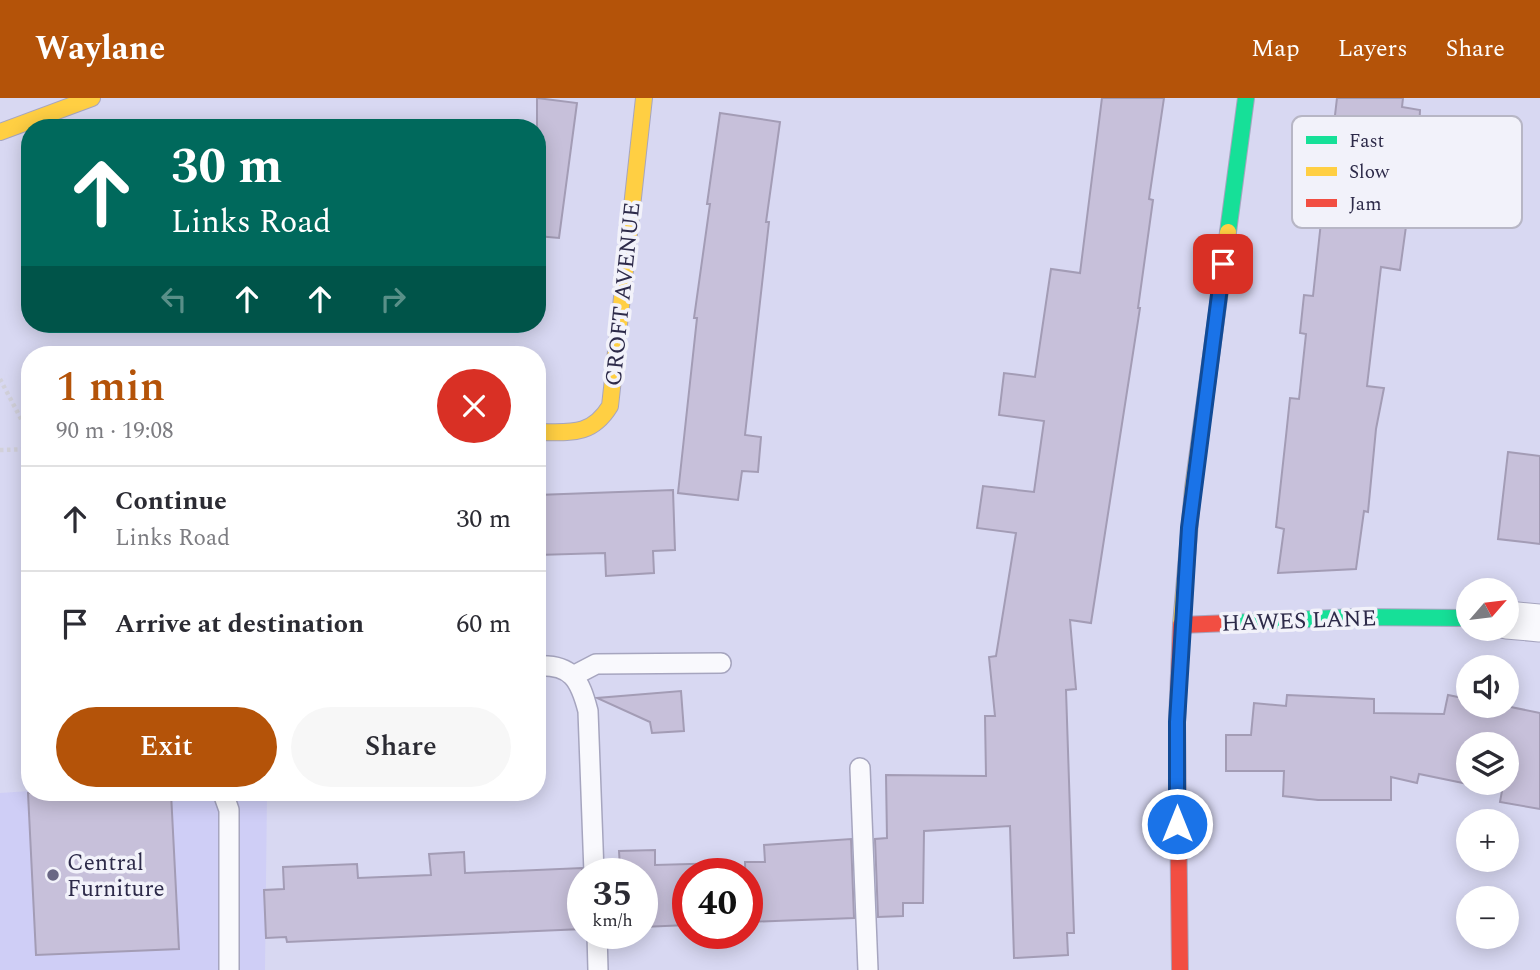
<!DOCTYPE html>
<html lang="en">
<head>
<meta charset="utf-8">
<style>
	:root { --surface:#fff; --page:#f7f7f7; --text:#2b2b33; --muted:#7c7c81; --line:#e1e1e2; --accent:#b45309 }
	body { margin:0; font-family:Spectral,serif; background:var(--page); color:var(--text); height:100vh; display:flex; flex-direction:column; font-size:26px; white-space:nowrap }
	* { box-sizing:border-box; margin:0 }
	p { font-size:23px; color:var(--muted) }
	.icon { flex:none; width:38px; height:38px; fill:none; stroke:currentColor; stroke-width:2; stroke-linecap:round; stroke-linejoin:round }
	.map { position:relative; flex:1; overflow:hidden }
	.side { position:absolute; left:21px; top:248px; width:525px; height:455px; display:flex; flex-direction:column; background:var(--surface); border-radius:28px; box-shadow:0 4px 18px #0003 }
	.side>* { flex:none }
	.banner { position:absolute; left:21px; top:21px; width:525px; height:214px; border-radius:28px; box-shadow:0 4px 18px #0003; background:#00695c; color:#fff; overflow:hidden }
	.needle { width:46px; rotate:62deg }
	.controls { position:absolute; left:1456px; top:480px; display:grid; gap:14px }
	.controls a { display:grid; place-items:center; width:63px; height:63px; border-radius:50%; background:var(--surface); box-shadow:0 4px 18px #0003; font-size:35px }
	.speed { position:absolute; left:567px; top:760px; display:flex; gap:14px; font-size:35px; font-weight:700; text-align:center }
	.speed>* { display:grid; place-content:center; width:91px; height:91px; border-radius:50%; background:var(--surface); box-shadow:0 4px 18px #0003; line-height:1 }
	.speed small { font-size:18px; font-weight:400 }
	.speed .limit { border:10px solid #d22; background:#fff; color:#111 }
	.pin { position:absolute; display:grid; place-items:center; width:60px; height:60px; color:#fff; margin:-30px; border-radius:14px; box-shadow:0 4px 10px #0006 }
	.me { position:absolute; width:77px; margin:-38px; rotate:0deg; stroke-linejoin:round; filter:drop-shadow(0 0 5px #0008) }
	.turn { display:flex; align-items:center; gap:24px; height:147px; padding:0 35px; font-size:32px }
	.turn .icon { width:91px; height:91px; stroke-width:2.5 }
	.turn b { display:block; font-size:49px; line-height:60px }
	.lanes { display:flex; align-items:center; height:66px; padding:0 35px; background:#0003; justify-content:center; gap:35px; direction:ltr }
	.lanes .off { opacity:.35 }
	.round { display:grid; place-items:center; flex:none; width:74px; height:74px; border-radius:37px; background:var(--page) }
	.head { display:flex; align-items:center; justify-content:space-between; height:119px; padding:0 35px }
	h1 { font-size:42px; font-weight:600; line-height:52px; color:var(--accent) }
	.cta { display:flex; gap:14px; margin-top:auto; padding:14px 35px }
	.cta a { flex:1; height:80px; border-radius:42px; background:var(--accent); color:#fff; font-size:28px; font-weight:600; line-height:80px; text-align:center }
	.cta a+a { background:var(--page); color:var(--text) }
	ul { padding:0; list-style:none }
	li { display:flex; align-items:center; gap:21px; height:105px; padding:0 35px; border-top:2px solid var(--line) }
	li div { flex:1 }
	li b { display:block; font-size:26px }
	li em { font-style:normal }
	header { display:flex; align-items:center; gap:42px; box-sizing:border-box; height:98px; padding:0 35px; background:var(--accent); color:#fff }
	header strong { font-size:33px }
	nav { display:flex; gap:38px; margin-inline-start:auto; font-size:24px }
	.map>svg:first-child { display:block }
	.built { fill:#cfcef6 }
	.building { fill:#c7c0da; stroke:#a39cb5; stroke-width:2; fill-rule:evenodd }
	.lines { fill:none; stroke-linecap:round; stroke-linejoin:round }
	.lane-casing { stroke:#a6a5bf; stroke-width:22 }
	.street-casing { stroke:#a6a5bf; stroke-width:39 }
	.fast-casing { stroke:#a6a5bf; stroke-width:18 }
	.slow-casing { stroke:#a6a5bf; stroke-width:18 }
	.jam-casing { stroke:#a6a5bf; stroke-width:18 }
	.path { stroke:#d2d1da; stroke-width:4.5; stroke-dasharray:3.5 3.5; stroke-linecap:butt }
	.lane { stroke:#f9f9fd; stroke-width:19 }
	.street { stroke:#f9f9fd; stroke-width:37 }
	.fast { stroke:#16e098; stroke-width:16 }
	.slow { stroke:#ffcf43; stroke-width:16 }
	.jam { stroke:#f24e42; stroke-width:16 }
	.route-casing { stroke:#114b97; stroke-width:18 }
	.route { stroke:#1a73e8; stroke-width:12 }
	.poi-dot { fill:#696784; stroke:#f2f2fa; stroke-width:2.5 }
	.labels { text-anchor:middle; stroke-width:7; stroke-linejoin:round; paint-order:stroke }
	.street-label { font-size:23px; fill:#2d2a49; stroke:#f2f2fa }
	.poi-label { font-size:23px; fill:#2d2a49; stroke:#f2f2fa; text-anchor:start }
	.key { fill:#f2f2fa; stroke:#b7b6c5; stroke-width:2 }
	.key-label { font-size:19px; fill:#2d2a49 }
</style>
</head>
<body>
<header>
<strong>Waylane</strong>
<nav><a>Map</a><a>Layers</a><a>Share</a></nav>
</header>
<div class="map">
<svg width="1540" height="872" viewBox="0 0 1540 872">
	<rect width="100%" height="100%" fill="#d8d8f2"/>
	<polygon class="built" points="30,693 30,695 62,695 62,703 114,701 114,695 267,695 265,872 0,872 0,695"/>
	<g class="building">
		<polygon points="537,0 577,5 559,140 537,138"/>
		<polygon points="1102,0 1164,0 1149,101 1153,102 1138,210 1140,210 1091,525 1070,522 1076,591 1066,592 1074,835 1067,835 1068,857 1014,860 1010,728 924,733 923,805 903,805 903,818 878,819 875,741 887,740 886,677 986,678 985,618 995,618 989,559 996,558 1016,435 977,430 983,388 1034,394 1044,323 999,317 1004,275 1035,279 1051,171 1080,175"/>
		<polygon points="1337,0 1403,0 1402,9 1420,12 1419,34 1400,172 1381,169 1367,288 1384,290 1376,331 1368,414 1364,413 1356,471 1278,475 1284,431 1276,429 1286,338 1290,300 1299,301 1306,236 1300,235 1304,197 1313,198 1321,124 1316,123 1321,85 1327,86"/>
		<polygon points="720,15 780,24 766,124 769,124 745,337 761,339 758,374 742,373 738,402 678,395 697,220 694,220 710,106 707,106"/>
		<polygon points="1508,354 1540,358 1540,446 1498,441"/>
		<polygon points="673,392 675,452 653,453 654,475 606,478 605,455 537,457 537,397"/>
		<polygon points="681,593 684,633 652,635 650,624 597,600"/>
		<path d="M1287,597L1374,601V615L1444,616L1448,597L1468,601V607H1501L1540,615V711L1500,704L1502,693L1419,676L1417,685L1391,679V702H1318L1283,698L1284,673H1226V637H1251L1254,605L1286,608ZM1468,646H1507V684H1468Z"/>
		<polygon points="28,695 171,695 179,851 36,857"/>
		<polygon points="851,741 854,820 747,824 745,764 765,764 764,747"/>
		<polygon points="655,752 655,767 725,765 726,775 688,775 688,827 642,829 642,775 606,775 606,769 620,769 619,753"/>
		<polygon points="464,754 465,775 582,770 583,831 287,844 286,839 266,840 264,792 284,791 283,769 357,766 358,780 431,777 429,756"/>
	</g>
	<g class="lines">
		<defs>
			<g id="lane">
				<path d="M537,568C572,566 580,582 588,613L594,775"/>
				<polyline points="573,578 596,566 721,565"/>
				<polyline points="860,670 868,872"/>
				<polyline points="223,695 229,712 229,872"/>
				<polyline points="597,835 598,872"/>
			</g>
			<polyline id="street" points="1507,522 1540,525"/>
			<g id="fast">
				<polyline points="1228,134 1246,0"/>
				<polyline points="1230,525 1356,519 1468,520"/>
			</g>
			<g id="slow">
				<polyline points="0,34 92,0"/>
				<path d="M537,334C569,334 591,339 610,308L644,0"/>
				<polyline points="1181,527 1193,390 1228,134"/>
			</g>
			<polyline id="jam" points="1180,872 1177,624 1181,527 1230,525"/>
		</defs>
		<use href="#lane" class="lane-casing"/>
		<use href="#street" class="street-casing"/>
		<use href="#fast" class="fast-casing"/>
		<use href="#slow" class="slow-casing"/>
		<use href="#jam" class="jam-casing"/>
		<g class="path">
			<polyline points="0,281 30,338"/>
			<polyline points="0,352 30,351"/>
		</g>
		<use href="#lane" class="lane"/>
		<use href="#street" class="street"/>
		<use href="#fast" class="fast"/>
		<use href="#slow" class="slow"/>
		<use href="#jam" class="jam"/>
	</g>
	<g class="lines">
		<defs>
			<polyline id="route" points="1177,726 1177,624 1189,430 1223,166"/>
		</defs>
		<use href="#route" class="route-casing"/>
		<use href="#route" class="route"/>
	</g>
	<circle class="poi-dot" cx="53" cy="777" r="7"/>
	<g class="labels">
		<g class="street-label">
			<text transform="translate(622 196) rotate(-84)" y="8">CROFT AVENUE</text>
			<text transform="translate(1299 522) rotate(-2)" y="8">HAWES LANE</text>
		</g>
		<g class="poi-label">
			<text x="67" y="772">Central<tspan x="67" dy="26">Furniture</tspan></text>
		</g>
	</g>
	<rect x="1292" y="18" width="230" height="112" rx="10" class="key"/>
	<rect x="1306" y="38" width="31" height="8" fill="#16e098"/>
	<rect x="1306" y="69" width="31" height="9" fill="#ffcf43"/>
	<rect x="1306" y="101" width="31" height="8" fill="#f24e42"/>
	<g class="key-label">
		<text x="1349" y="49">Fast</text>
		<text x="1349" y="80">Slow</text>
		<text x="1349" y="112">Jam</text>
	</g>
</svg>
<div class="controls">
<a><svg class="needle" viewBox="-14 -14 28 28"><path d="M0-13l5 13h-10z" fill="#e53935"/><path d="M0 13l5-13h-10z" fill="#7c7c81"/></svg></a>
<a><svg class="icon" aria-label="sound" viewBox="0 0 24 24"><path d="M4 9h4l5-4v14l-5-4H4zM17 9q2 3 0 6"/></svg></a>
<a><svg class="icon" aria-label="layers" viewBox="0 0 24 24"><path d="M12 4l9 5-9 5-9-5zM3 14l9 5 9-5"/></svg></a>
<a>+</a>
<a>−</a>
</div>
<div class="speed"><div>35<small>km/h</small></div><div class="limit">40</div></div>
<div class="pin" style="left:1223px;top:166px;background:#d93025"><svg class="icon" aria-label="arrive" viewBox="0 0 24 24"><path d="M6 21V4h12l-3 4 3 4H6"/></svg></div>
<svg class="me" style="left:1177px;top:726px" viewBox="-20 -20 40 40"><circle r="17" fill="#1a73e8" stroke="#fff" stroke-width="3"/><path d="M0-11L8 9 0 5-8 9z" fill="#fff"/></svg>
<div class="banner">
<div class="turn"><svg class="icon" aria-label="ahead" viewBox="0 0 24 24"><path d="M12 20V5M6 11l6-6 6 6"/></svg><div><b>30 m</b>Links Road</div></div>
<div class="lanes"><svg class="icon off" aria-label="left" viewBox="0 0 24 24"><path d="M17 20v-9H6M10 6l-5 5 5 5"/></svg><svg class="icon" aria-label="ahead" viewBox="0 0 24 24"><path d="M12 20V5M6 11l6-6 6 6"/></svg><svg class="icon" aria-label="ahead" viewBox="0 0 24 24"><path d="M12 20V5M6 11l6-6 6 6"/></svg><svg class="icon off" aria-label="right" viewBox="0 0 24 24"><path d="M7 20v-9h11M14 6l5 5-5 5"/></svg></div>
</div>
<section class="side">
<div class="head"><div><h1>1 min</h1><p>90 m · 19:08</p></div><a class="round" style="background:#d93025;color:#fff"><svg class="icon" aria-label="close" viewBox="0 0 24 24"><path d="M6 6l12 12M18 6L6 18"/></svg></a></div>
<ul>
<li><svg class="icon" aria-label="ahead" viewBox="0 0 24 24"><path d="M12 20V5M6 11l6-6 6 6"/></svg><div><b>Continue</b><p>Links Road</p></div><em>30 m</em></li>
<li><svg class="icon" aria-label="arrive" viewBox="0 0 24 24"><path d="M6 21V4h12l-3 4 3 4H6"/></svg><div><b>Arrive at destination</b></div><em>60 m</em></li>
</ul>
<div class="cta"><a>Exit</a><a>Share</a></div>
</section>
</div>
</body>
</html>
